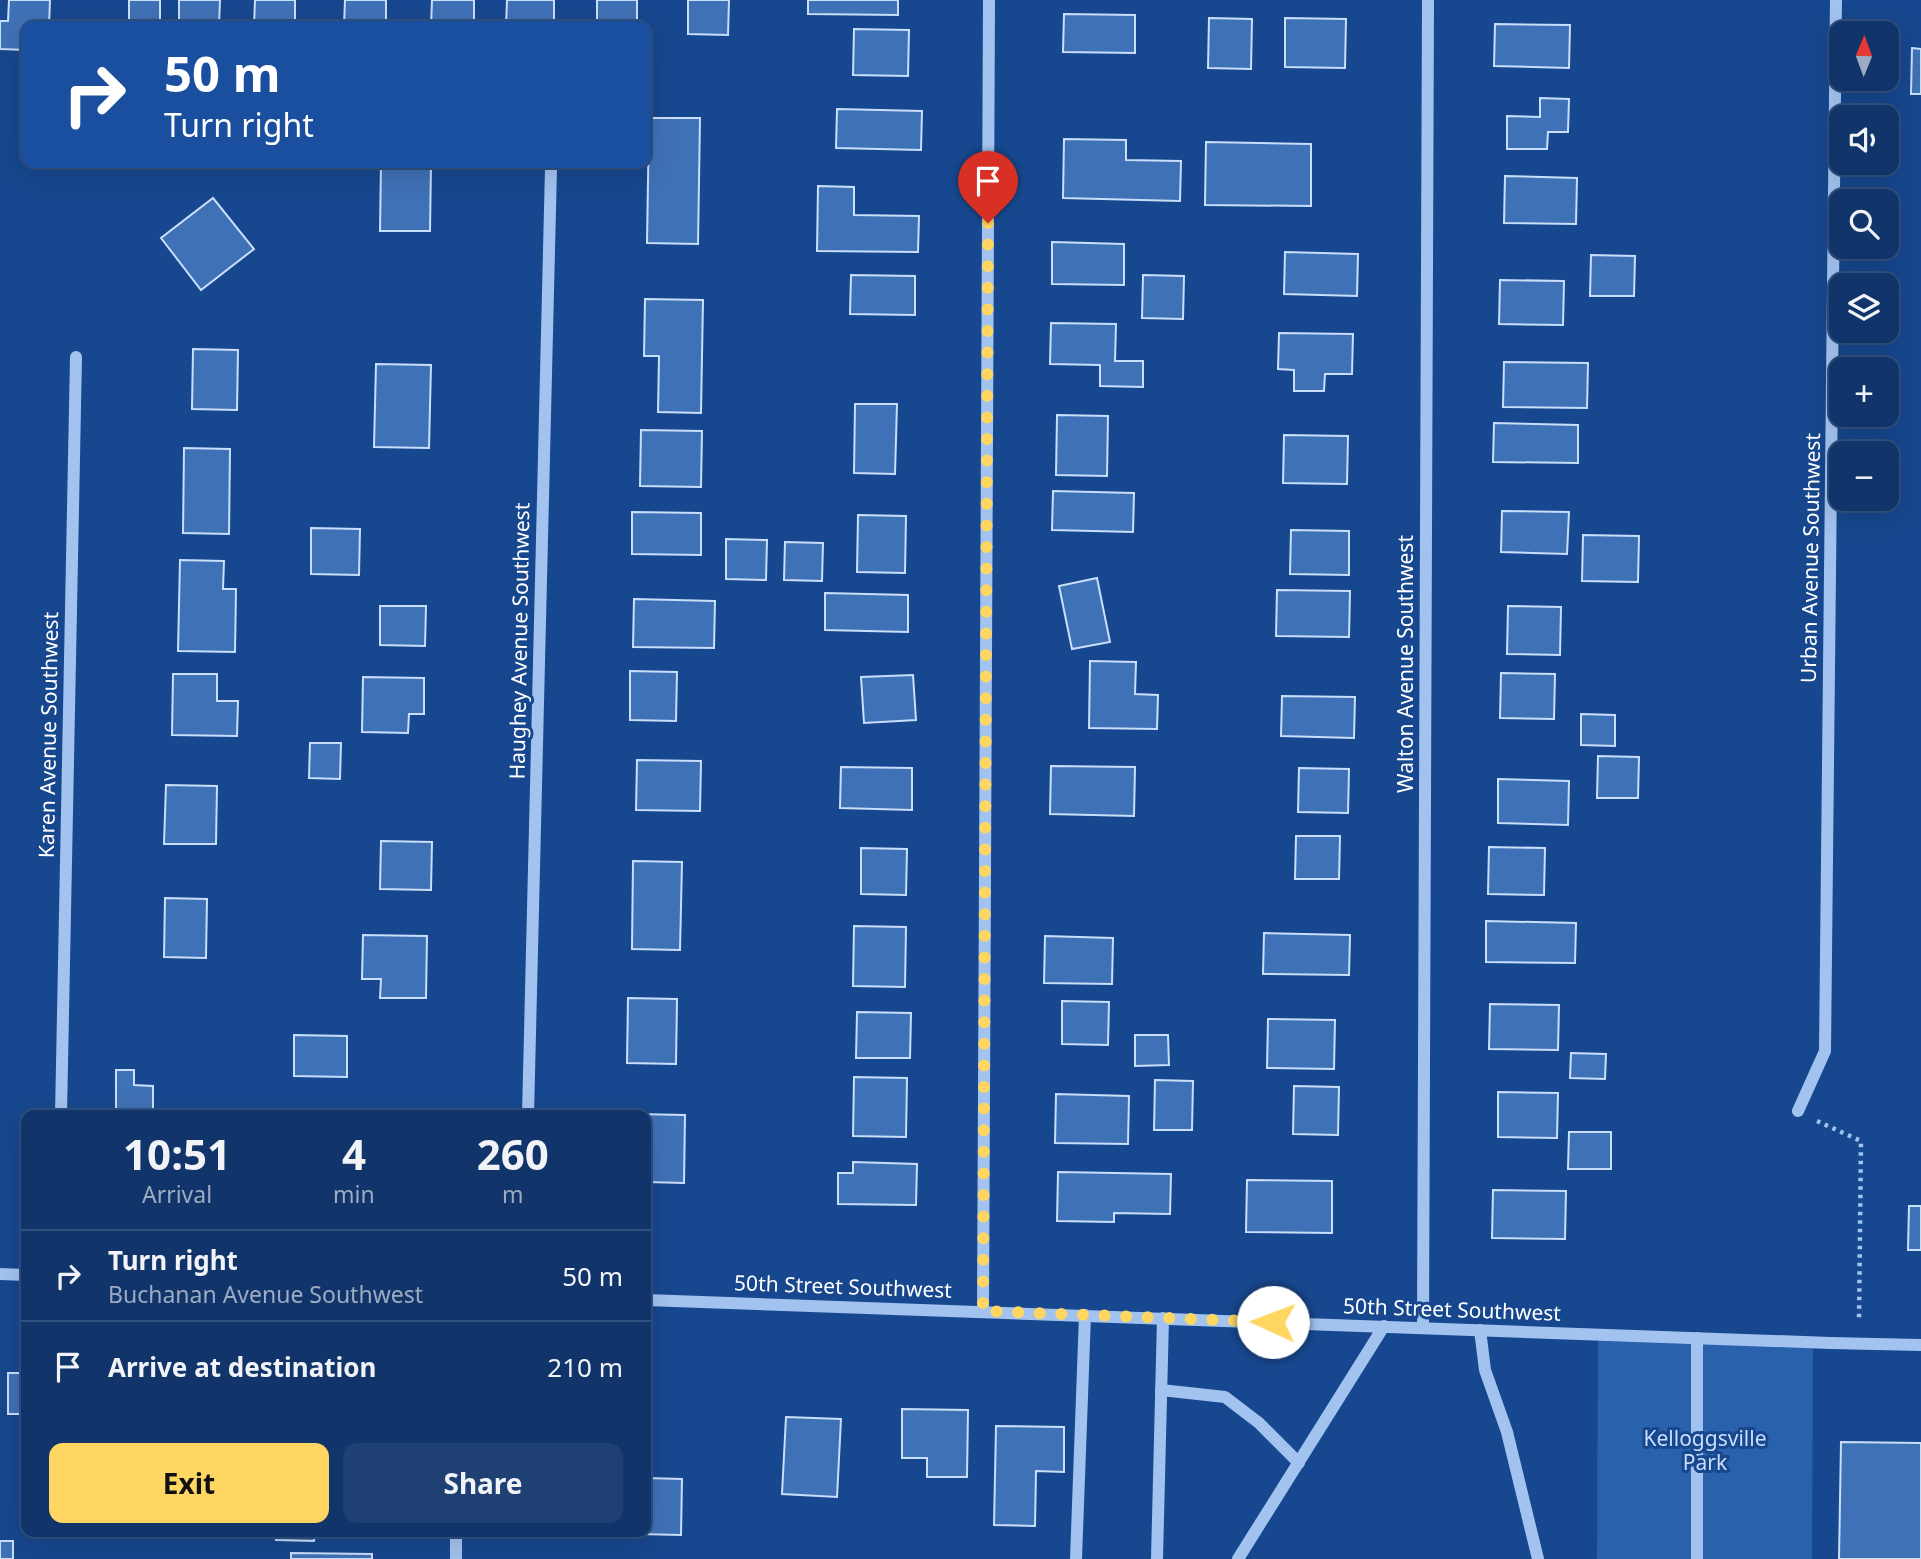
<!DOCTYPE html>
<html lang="en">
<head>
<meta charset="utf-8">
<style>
	:root { --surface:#11356a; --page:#1e4072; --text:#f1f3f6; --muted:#9cabc1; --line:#30507e; --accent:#ffd661 }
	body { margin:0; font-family:"Noto Sans",sans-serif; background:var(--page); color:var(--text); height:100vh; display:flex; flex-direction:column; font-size:26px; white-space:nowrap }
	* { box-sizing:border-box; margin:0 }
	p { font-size:23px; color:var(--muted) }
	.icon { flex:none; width:38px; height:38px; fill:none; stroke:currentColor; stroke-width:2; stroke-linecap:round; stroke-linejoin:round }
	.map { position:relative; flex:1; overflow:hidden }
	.sheet { position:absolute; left:21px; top:1110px; width:630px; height:427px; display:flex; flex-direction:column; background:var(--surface); border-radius:14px; box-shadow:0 7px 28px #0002,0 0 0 2px var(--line) }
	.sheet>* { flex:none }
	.banner { position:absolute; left:21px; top:21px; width:630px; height:147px; border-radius:14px; box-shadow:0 7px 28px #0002,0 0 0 2px var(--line); background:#1a4fa0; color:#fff; overflow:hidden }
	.needle { width:46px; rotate:1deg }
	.buttons { position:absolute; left:1829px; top:21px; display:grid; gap:14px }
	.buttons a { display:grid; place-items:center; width:70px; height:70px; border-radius:14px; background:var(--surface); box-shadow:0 7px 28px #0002,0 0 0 2px var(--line); font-size:35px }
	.pin { position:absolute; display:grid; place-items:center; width:60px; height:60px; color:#fff; margin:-72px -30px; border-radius:50% 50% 50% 0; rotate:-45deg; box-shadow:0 0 7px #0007 }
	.pin .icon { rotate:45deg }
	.me { position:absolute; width:77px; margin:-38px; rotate:272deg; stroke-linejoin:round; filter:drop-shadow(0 0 5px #0008) }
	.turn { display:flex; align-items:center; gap:24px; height:147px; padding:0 28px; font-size:32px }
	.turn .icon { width:91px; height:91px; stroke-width:2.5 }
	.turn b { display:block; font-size:49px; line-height:60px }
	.eta { display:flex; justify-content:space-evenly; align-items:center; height:119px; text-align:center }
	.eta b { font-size:42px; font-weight:700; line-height:49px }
	.action { display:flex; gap:14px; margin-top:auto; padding:14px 28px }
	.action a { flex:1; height:80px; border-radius:14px; background:var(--accent); color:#111; font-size:28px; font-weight:700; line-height:80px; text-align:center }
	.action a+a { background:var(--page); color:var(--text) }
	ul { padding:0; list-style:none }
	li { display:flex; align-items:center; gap:21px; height:91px; padding:0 28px; border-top:2px solid var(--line) }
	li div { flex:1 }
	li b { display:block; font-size:26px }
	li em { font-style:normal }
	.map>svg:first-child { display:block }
	.green { fill:#2961ac }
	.building { fill:#3f71b6; stroke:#c9defb; stroke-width:2 }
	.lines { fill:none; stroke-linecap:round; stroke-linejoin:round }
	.path { stroke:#a2c3ef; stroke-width:4.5; stroke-dasharray:3.5 5; stroke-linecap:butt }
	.minor { stroke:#a2c3ef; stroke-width:12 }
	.route { stroke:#ffd661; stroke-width:12; stroke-dasharray:0 21.6 }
	.labels { text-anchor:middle; stroke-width:6; stroke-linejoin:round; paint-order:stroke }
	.street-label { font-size:21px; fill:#fff; stroke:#17478e }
	.park-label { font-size:21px; fill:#c9defb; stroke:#17478e }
</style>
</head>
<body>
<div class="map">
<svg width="1921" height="1559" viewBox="0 0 1921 1559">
	<rect width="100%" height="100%" fill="#17478e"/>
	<polygon class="green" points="1598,1335 1813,1342 1812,1559 1597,1559"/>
	<g class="building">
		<polygon points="9,0 50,0 49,26 26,26 26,50 0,49 0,21 8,21"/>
		<polygon points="129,0 160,0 160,26 85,26 85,20 129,21"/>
		<polygon points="179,0 220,0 219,26 179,26"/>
		<polygon points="255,0 295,0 295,26 254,26"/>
		<polygon points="345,0 386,0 386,26 344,26"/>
		<polygon points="432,0 474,0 474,26 431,26"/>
		<polygon points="507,0 554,0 554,26 506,26"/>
		<rect x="597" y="0" width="40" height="26"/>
		<polygon points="688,0 729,0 728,35 688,34"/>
		<polygon points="808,0 898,0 898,15 808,14"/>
		<polygon points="1064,14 1135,15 1135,53 1063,52"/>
		<polygon points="1209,18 1252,19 1251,69 1208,68"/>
		<polygon points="1285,18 1346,19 1345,68 1285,67"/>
		<polygon points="1495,24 1570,25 1569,68 1494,66"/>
		<polygon points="854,29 909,30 908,76 853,75"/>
		<polygon points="1912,48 1921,49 1921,94 1911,94"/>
		<polygon points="1540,98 1569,99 1568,132 1548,132 1547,149 1507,149 1507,116 1540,117"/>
		<polygon points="837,109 922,111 921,150 836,148"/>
		<polygon points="649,118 700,118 698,244 647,243"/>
		<polygon points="1064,139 1126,140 1126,160 1181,161 1180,201 1063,198"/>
		<polygon points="1206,142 1311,144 1311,206 1205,205"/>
		<polygon points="381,163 431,163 430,231 380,231"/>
		<polygon points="1505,176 1577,178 1576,224 1504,223"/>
		<polygon points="818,186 854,187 854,215 919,216 918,252 817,251"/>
		<polygon points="213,198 254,249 201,290 161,238"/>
		<polygon points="1052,242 1124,244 1124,285 1052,284"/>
		<polygon points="1285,252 1358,254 1357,296 1284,294"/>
		<polygon points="1591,255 1635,256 1634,296 1590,296"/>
		<polygon points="851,275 915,276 915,315 850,314"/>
		<polygon points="1143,275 1184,276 1183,319 1142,318"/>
		<polygon points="1500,280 1564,281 1563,325 1499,324"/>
		<polygon points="645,299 703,300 701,413 658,412 659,356 644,356"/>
		<polygon points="1051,323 1116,324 1115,361 1143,361 1143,387 1100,386 1100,365 1050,364"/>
		<polygon points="1279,333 1353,334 1352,374 1325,374 1324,391 1294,391 1294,370 1278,369"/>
		<polygon points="193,349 238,350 237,410 192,409"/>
		<polygon points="1504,362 1588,363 1587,408 1503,407"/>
		<polygon points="376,364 431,365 429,448 374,447"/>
		<polygon points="855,404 897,404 895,474 854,473"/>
		<polygon points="1057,415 1108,416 1107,476 1056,475"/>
		<polygon points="1494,423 1578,425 1578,463 1493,462"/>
		<polygon points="641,430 702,431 701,487 640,486"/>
		<polygon points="1284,435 1348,436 1347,484 1283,483"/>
		<polygon points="184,448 230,449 229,534 183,533"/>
		<polygon points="1053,491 1134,493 1133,532 1052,530"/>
		<polygon points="1502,511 1569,512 1567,554 1501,552"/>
		<polygon points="632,512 701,513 701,555 632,554"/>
		<polygon points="858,515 906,516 905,573 857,572"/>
		<polygon points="311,528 360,529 359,575 311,574"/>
		<polygon points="1291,530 1349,531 1349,575 1290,574"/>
		<polygon points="1583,535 1639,536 1638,582 1582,581"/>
		<polygon points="726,539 767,540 766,580 726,579"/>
		<polygon points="785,542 823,543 822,581 784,580"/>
		<polygon points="180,560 224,561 223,589 236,589 235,652 178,651"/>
		<polygon points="1097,578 1110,642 1072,649 1059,586"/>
		<polygon points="1277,590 1350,591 1349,637 1276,636"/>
		<polygon points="825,593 908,595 908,632 825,630"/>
		<polygon points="634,599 715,601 714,648 633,647"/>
		<polygon points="380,606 426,606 425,646 380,645"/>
		<polygon points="1508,606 1561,607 1560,655 1507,654"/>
		<polygon points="1090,661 1136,662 1135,694 1158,695 1157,729 1089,728"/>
		<polygon points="630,671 677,672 676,721 630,720"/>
		<polygon points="1501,673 1555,674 1554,719 1500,718"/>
		<polygon points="173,674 217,674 217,701 238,701 237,736 172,735"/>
		<polygon points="913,675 916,720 864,723 861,677"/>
		<polygon points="363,677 424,678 424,714 409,714 408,733 362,732"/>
		<polygon points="1282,696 1355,697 1354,738 1281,736"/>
		<polygon points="1581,714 1615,715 1615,746 1581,745"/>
		<polygon points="310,743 341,743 340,779 309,778"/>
		<polygon points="1598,756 1639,757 1638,798 1597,798"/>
		<polygon points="637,760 701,761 700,811 636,810"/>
		<polygon points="1051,766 1135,767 1134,816 1050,814"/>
		<polygon points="841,767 912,768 912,810 840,808"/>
		<polygon points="1299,768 1349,769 1348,813 1298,812"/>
		<polygon points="1498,779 1569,781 1568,825 1498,823"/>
		<polygon points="166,785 217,786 216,844 164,844"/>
		<polygon points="1296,836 1340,836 1339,879 1295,879"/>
		<polygon points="381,841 432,842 431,890 380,889"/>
		<polygon points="1489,847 1545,848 1544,895 1488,894"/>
		<polygon points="861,848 907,849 906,895 861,894"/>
		<polygon points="633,861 682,862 680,950 632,949"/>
		<polygon points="165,898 207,899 206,958 164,957"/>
		<polygon points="1486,921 1576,923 1575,963 1486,962"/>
		<polygon points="854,926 906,927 905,987 853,986"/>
		<polygon points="1264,933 1350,935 1349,975 1263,974"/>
		<polygon points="363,935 427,936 426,998 380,998 381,979 362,979"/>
		<polygon points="1045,936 1113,938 1112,984 1044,983"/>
		<polygon points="628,998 677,999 676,1064 627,1063"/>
		<polygon points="1062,1001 1109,1002 1108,1045 1062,1044"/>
		<polygon points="1490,1004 1559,1005 1558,1050 1489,1049"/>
		<polygon points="857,1012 911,1013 910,1058 856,1058"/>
		<polygon points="1268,1019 1335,1020 1334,1069 1267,1068"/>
		<polygon points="294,1035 347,1036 347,1077 294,1076"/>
		<polygon points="1135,1035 1168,1035 1169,1065 1135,1066"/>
		<polygon points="1571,1053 1606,1054 1605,1079 1570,1078"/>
		<polygon points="116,1070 134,1070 134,1085 153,1086 153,1115 116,1115"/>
		<polygon points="854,1077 907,1078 906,1137 853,1136"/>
		<polygon points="1155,1080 1193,1081 1192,1130 1154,1130"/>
		<polygon points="1294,1086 1339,1087 1338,1135 1293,1134"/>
		<polygon points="1498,1092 1558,1093 1557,1138 1498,1137"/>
		<polygon points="1056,1094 1129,1096 1128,1144 1055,1143"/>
		<polygon points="636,1114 685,1115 684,1183 646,1182 646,1115"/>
		<polygon points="1569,1132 1611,1132 1611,1169 1568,1169"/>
		<polygon points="853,1162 917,1164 916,1205 838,1204 838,1173 853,1173"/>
		<polygon points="1058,1172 1171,1174 1170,1214 1114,1213 1114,1222 1057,1221"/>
		<polygon points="1247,1180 1332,1181 1332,1233 1246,1232"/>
		<polygon points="1493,1190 1566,1191 1565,1239 1492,1238"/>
		<polygon points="1909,1206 1921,1206 1921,1250 1908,1250"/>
		<rect x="8" y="1373" width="18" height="41"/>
		<polygon points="902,1409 968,1410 967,1477 927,1477 927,1458 902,1458"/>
		<polygon points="786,1417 841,1419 837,1497 782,1494"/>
		<polygon points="996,1426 1064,1427 1064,1472 1036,1471 1035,1526 994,1525"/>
		<polygon points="1841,1442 1921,1443 1921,1559 1839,1559"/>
		<polygon points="646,1478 682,1479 681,1535 637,1534 637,1531 646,1531"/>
		<polygon points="276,1531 315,1531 314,1541 276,1540"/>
		<rect x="0" y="1541" width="13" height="18"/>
		<polygon points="291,1553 372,1554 372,1559 291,1559"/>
	</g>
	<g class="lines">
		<polyline class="path" points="1817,1121 1861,1141 1859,1322"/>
		<g class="minor">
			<polyline points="1798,1111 1825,1051 1836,0"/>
			<polyline points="61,1115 76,357"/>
			<polyline points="528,1115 551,168"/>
			<polyline points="0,1274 26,1275"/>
			<polyline points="646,1300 1830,1343 1921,1345"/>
			<polyline points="983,1311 989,0"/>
			<polyline points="1423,1327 1428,0"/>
			<polyline points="1480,1330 1485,1370 1507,1432 1538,1559"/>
			<polyline points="1697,1338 1697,1559"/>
			<polyline points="1161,1390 1225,1397 1259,1423 1299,1463"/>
			<polyline points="456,1531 456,1559"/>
			<polyline points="1076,1559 1085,1315"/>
			<polyline points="1157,1559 1163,1318"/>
			<polyline points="1238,1559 1384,1326"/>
		</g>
	</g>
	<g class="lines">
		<polyline class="route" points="988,223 983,1311 1273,1322"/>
	</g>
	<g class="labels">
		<g class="street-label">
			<text transform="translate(1811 558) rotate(-89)" y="7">Urban Avenue Southwest</text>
			<text transform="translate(520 641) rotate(-89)" y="7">Haughey Avenue Southwest</text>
			<text transform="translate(1406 664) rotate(-90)" y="7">Walton Avenue Southwest</text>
			<text transform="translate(49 735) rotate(-89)" y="7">Karen Avenue Southwest</text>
			<text transform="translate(843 1287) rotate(2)" y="7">50th Street Southwest</text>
			<text transform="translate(1452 1310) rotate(2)" y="7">50th Street Southwest</text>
		</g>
		<g class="park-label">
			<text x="1705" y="1446">Kelloggsville<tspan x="1705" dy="24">Park</tspan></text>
		</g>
	</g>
</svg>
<div class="buttons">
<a><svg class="needle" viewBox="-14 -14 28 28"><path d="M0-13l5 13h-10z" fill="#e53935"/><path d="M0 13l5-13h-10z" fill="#9cabc1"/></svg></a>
<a><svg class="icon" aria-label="sound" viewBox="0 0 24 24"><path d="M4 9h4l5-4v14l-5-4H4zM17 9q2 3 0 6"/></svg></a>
<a><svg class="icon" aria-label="search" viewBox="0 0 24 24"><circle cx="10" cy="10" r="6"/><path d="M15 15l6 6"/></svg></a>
<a><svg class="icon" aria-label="layers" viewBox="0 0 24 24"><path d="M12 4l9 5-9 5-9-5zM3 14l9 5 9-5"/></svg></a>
<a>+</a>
<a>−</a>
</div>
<div class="pin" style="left:988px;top:223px;background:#d93025"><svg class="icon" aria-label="arrive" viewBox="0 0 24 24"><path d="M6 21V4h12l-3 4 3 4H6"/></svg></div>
<svg class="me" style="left:1273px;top:1322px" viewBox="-20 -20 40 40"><circle r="19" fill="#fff"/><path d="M0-13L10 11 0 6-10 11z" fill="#ffd661"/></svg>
<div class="banner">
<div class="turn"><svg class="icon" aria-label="right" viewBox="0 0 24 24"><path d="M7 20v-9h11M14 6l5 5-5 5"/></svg><div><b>50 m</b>Turn right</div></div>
</div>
<section class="sheet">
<div class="eta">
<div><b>10:51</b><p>Arrival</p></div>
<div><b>4</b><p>min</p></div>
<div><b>260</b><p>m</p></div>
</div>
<ul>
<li><svg class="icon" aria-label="right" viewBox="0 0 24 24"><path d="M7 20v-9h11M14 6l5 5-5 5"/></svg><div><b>Turn right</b><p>Buchanan Avenue Southwest</p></div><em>50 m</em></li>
<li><svg class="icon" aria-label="arrive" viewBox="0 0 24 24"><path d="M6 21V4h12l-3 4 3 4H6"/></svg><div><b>Arrive at destination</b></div><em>210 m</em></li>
</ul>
<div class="action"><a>Exit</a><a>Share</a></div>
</section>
</div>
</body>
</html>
